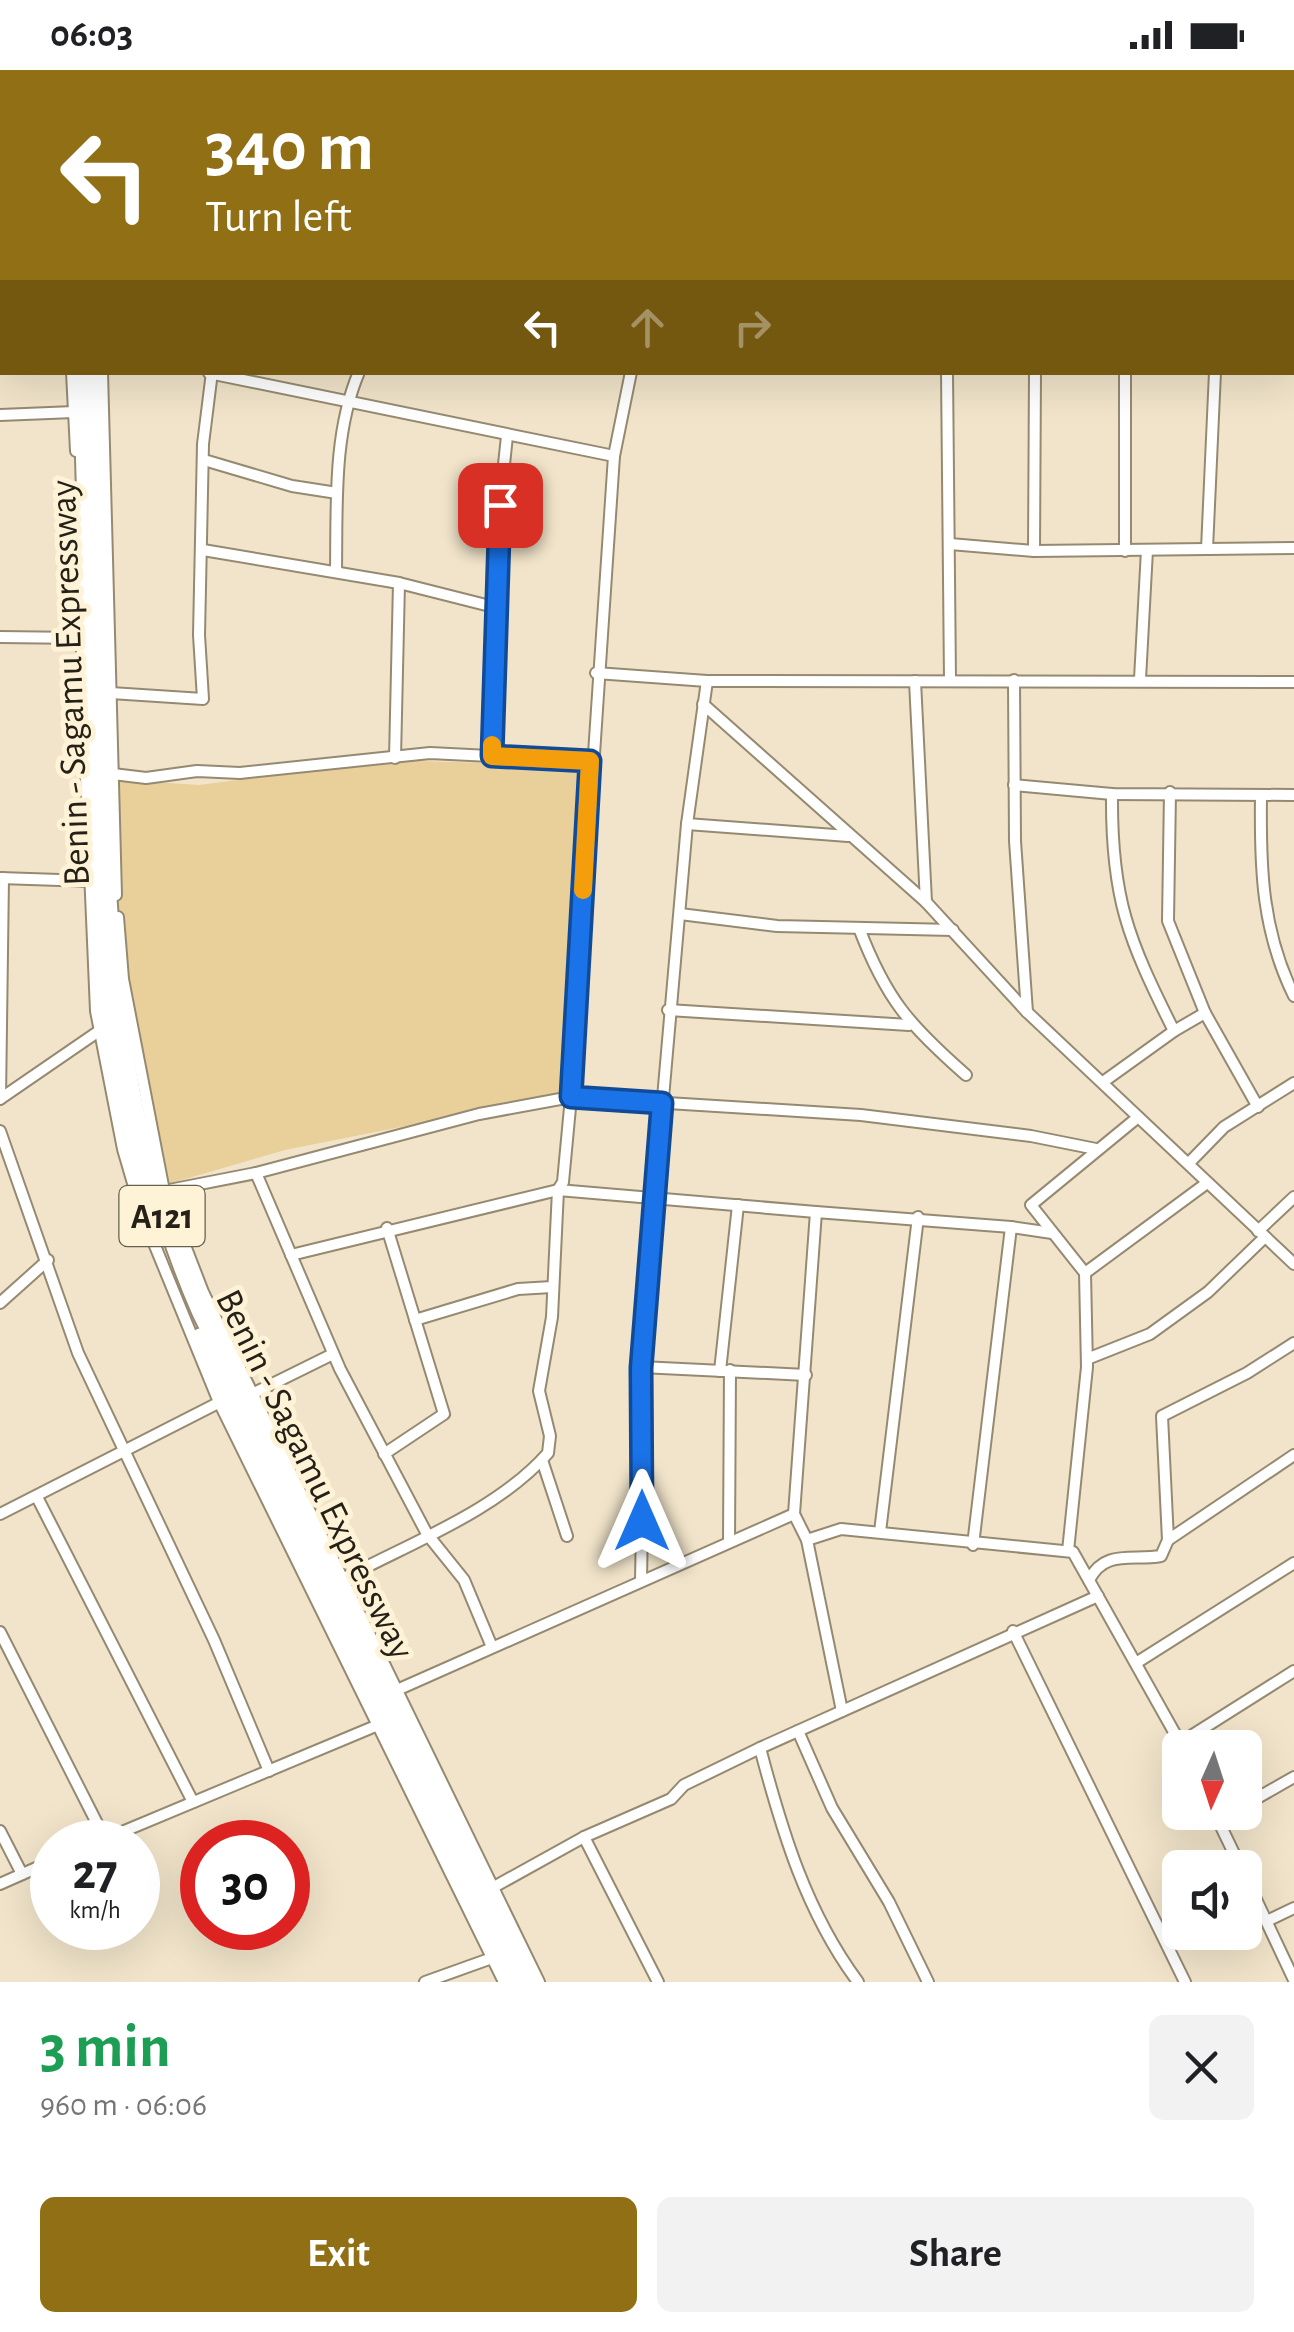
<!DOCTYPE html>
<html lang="en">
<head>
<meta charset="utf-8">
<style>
	:root { --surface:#fff; --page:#f2f2f2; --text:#202124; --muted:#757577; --accent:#916f15 }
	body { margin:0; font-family:"Alegreya Sans",sans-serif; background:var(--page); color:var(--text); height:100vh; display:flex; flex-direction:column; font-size:38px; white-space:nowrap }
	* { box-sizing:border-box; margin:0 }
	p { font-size:32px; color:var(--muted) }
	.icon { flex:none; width:55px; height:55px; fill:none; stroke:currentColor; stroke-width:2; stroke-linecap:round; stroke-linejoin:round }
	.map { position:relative; height:1912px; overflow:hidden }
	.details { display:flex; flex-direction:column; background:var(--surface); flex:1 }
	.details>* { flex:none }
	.top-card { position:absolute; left:0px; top:0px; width:1295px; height:305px; box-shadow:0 10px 40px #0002; background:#916f15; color:#fff; overflow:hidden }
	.needle { width:65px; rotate:183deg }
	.buttons { position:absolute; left:1162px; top:1660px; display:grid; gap:20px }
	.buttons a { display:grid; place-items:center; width:100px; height:100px; border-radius:15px; background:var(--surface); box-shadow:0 10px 40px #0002; font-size:50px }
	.speed { position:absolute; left:30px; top:1750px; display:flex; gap:20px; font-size:50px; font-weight:700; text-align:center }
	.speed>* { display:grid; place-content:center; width:130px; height:130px; border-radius:50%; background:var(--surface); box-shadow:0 10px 40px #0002; line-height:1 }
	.speed small { font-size:25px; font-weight:400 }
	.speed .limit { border:15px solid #d22; background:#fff; color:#111 }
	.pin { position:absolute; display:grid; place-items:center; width:85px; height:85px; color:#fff; margin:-42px; border-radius:20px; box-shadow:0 5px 15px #0006 }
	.me { position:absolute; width:110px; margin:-55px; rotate:0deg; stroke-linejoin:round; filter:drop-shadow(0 0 8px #0008) }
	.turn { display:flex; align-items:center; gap:35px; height:210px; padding:0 40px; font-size:45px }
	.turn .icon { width:130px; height:130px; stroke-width:2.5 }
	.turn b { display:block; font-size:70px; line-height:85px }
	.lanes { display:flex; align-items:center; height:95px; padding:0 40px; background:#0003; justify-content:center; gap:50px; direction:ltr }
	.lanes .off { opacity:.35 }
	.round { display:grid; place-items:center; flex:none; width:105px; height:105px; border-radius:15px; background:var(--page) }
	.overview { display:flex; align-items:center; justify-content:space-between; height:170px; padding:0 40px }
	h1 { font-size:60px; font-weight:700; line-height:75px; color:#1e9e55 }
	.button { display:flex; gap:20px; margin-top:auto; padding:20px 40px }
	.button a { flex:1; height:115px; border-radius:15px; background:var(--accent); color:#fff; font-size:40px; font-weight:700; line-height:115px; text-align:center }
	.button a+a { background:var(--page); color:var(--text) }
	.status { display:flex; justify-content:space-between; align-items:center; height:70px; padding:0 50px; background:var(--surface); direction:ltr }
	.status svg { height:28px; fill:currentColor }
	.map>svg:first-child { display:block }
	.green { fill:#e9d09a }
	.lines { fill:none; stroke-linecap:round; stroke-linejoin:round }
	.minor-casing { stroke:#958a71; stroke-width:14 }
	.highway-casing { stroke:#958a71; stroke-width:19 }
	.minor { stroke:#fff; stroke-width:10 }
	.highway { stroke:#fff; stroke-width:15 }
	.route-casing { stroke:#114b97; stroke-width:25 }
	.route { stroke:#1a73e8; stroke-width:18 }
	.slow { stroke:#f59e0b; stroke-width:18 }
	.labels { text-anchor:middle; stroke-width:10; stroke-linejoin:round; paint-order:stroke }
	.shield { fill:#fef2d7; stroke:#666051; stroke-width:2.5 }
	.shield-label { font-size:35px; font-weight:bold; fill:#252117 }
	.street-label { font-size:38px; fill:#252117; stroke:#fef2d7 }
</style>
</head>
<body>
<div class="status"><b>06:03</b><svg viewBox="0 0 49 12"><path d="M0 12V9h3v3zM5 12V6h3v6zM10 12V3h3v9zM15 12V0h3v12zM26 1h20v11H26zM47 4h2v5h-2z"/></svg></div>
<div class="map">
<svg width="1294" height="1912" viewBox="0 0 1294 1912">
	<rect width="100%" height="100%" fill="#f1e4ca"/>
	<polygon class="green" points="420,691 516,694 584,703 573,814 562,1025 285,1080 161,1116 111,838 109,709 199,715 349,695"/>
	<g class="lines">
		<defs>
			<g id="minor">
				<polyline points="150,0 151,2"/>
				<polyline points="216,0 219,2"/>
				<polyline points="390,0 395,2"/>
				<polyline points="295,2 296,0"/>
				<polyline points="601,2 602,0"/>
				<polyline points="886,2 886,0"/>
				<polyline points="979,2 979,0"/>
				<polyline points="1238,2 1238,0"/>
				<polyline points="0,40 2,45"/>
				<polyline points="0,104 2,108"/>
				<polyline points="1292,123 1294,124"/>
				<polyline points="1292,236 1294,236"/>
				<polyline points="0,254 2,253"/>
				<polyline points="72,302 76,381"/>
				<polyline points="102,302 116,825"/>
				<polyline points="947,302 950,610"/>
				<polyline points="1125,302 1125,481"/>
				<polyline points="209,303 614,386"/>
				<polyline points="0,345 74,342"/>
				<polyline points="204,390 292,416 337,423"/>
				<polyline points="77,428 82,581"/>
				<polyline points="950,474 1034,481 1294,478"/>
				<polyline points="1207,479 1215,302"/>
				<polyline points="203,480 399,513 494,537"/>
				<polyline points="1034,481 1035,302"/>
				<path d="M336,501C337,435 333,363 359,302"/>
				<polyline points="0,567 81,568"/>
				<polyline points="596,603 707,611 1294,612"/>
				<polyline points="1140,609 1147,480"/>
				<polyline points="1014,610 1015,771 1027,942"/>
				<polyline points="915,611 926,832"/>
				<polyline points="111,623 203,629 199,565 203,374 212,302"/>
				<polyline points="703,634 926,832 1027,942 1294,1194"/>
				<polyline points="492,686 496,470 507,366"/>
				<polyline points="395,688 399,513"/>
				<polyline points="113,704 146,708 197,701 240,703 430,683 590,691"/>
				<polyline points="86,708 96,941 123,1079 142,1144 219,1332 504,1912"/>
				<polyline points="1014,715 1112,724 1294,725"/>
				<polyline points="1170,722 1168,851 1205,943 1258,1037"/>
				<path d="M1112,724C1111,828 1128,869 1174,961L1205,943"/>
				<path d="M1261,727C1260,799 1262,861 1294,926"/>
				<polyline points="687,754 848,766"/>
				<polyline points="0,808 89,811"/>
				<polyline points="680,844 777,856 953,860"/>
				<polyline points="118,847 123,909 164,1121 203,1222 539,1912"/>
				<path d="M859,858C886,929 909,955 966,1005"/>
				<polyline points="668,940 909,955"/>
				<polyline points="1103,1012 1174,961"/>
				<polyline points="0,1029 3,808"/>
				<polyline points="0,1029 99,961"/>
				<polyline points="0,1061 78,1283 214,1570 269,1701"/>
				<polyline points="1189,1093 1224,1057 1294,1013"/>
				<polyline points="256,1103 340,1299 427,1464 464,1510 492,1577"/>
				<polyline points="164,1121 256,1103 479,1044 571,1027 861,1045 1031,1066 1096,1079"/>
				<polyline points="1258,1161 1294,1127"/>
				<polyline points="291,1185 558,1120 816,1142"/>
				<polyline points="1085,1203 1031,1135 1137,1048"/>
				<polyline points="0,1233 48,1190"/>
				<polyline points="415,1250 518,1219 552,1217"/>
				<polyline points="1087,1289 1150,1264 1208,1222 1265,1167"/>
				<polyline points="641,1297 806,1305"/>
				<polyline points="720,1301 738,1135"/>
				<polyline points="252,1324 333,1284"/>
				<polyline points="384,1384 444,1344 387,1158"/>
				<polyline points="542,1390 567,1466"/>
				<polyline points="37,1427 193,1732"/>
				<polyline points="0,1444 222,1331"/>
				<polyline points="880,1462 918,1147"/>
				<polyline points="807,1470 841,1459 1073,1482 1183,1678"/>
				<polyline points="1168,1470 1294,1385"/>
				<polyline points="729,1472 730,1300"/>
				<polyline points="973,1475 1011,1157 1052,1163"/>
				<polyline points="1068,1481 1087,1297 1085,1203 1207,1113"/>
				<path d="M343,1509C410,1473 497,1441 548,1383L550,1366L539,1321L552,1247L558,1120L563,1112L571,1027L614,386L631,302"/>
				<path d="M1089,1510C1105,1479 1132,1491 1161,1486L1168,1470L1162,1346L1247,1303L1294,1273"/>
				<polyline points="641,1511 646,1222 687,754 707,611"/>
				<polyline points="1013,1561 1185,1912"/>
				<polyline points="0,1562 105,1769"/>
				<polyline points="1136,1593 1294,1493"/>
				<polyline points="397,1620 794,1444"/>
				<polyline points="842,1641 807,1470 794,1444 816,1142 1011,1157"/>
				<polyline points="798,1661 832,1738 889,1832 928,1912"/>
				<polyline points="1180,1673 1294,1601"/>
				<path d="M760,1678C782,1761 806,1842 858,1912"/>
				<polyline points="1245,1735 1294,1707"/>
				<polyline points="1214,1742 1241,1798"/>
				<polyline points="1218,1750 1231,1742"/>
				<polyline points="0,1761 22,1804"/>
				<polyline points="584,1767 658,1912"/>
				<polyline points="98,1772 378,1655"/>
				<polyline points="1245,1806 1294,1910"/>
				<polyline points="0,1814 52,1791"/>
				<polyline points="492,1818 584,1767 671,1729 684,1715 760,1678 1098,1526"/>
				<polyline points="1267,1851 1294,1838"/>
				<polyline points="425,1912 492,1888"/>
			</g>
			<g id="highway">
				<polyline points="0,60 2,64"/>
				<polyline points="0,83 2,88"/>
				<path d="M81,302C84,429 88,555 92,681C97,841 102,999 154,1152"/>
				<path d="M92,302C95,421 99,539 102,658C108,866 115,1049 200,1243L528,1912"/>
				<polyline points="200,1266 515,1912"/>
			</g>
		</defs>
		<use href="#minor" class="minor-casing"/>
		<use href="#highway" class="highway-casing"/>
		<use href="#minor" class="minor"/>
		<use href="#highway" class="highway"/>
	</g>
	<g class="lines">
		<defs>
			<polyline id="route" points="500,435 492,686 590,691 571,1027 662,1033 641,1298 642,1451"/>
		</defs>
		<use href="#route" class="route-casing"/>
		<use href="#route" class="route"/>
		<polyline class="slow" points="492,675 492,686 590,691 583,820"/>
	</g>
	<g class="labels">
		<rect class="shield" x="119.5" y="1116" width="85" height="60" rx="8"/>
		<g class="shield-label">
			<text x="162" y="1158">A121</text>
		</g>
		<g class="street-label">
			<text transform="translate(69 613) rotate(-92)" y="13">Benin - Sagamu Expressway</text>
			<text transform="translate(316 1404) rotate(64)" y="13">Benin - Sagamu Expressway</text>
		</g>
	</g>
</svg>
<div class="buttons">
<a><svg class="needle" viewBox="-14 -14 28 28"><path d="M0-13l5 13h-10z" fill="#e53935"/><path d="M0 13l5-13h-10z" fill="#757577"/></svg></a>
<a><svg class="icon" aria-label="sound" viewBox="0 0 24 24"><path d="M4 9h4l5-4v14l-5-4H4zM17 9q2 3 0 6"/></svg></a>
</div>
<div class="speed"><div>27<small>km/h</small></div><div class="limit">30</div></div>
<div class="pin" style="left:500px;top:435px;background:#d93025"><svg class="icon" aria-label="arrive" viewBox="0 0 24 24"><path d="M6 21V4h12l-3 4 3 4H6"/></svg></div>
<svg class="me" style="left:642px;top:1451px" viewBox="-20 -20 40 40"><path d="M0-17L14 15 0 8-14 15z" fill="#1a73e8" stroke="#fff" stroke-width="4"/></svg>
<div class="top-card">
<div class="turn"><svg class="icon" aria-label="left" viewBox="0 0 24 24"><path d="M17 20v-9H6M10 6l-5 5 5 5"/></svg><div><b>340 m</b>Turn left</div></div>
<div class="lanes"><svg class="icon" aria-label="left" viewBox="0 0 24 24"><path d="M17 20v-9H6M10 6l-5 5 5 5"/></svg><svg class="icon off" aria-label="ahead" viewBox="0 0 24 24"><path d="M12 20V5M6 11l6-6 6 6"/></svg><svg class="icon off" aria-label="right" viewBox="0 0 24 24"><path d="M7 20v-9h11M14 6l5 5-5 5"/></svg></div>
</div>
</div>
<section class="details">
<div class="overview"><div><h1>3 min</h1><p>960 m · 06:06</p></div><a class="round"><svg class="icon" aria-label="close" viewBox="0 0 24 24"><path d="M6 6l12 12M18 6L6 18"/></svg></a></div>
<div class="button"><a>Exit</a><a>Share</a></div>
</section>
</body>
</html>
